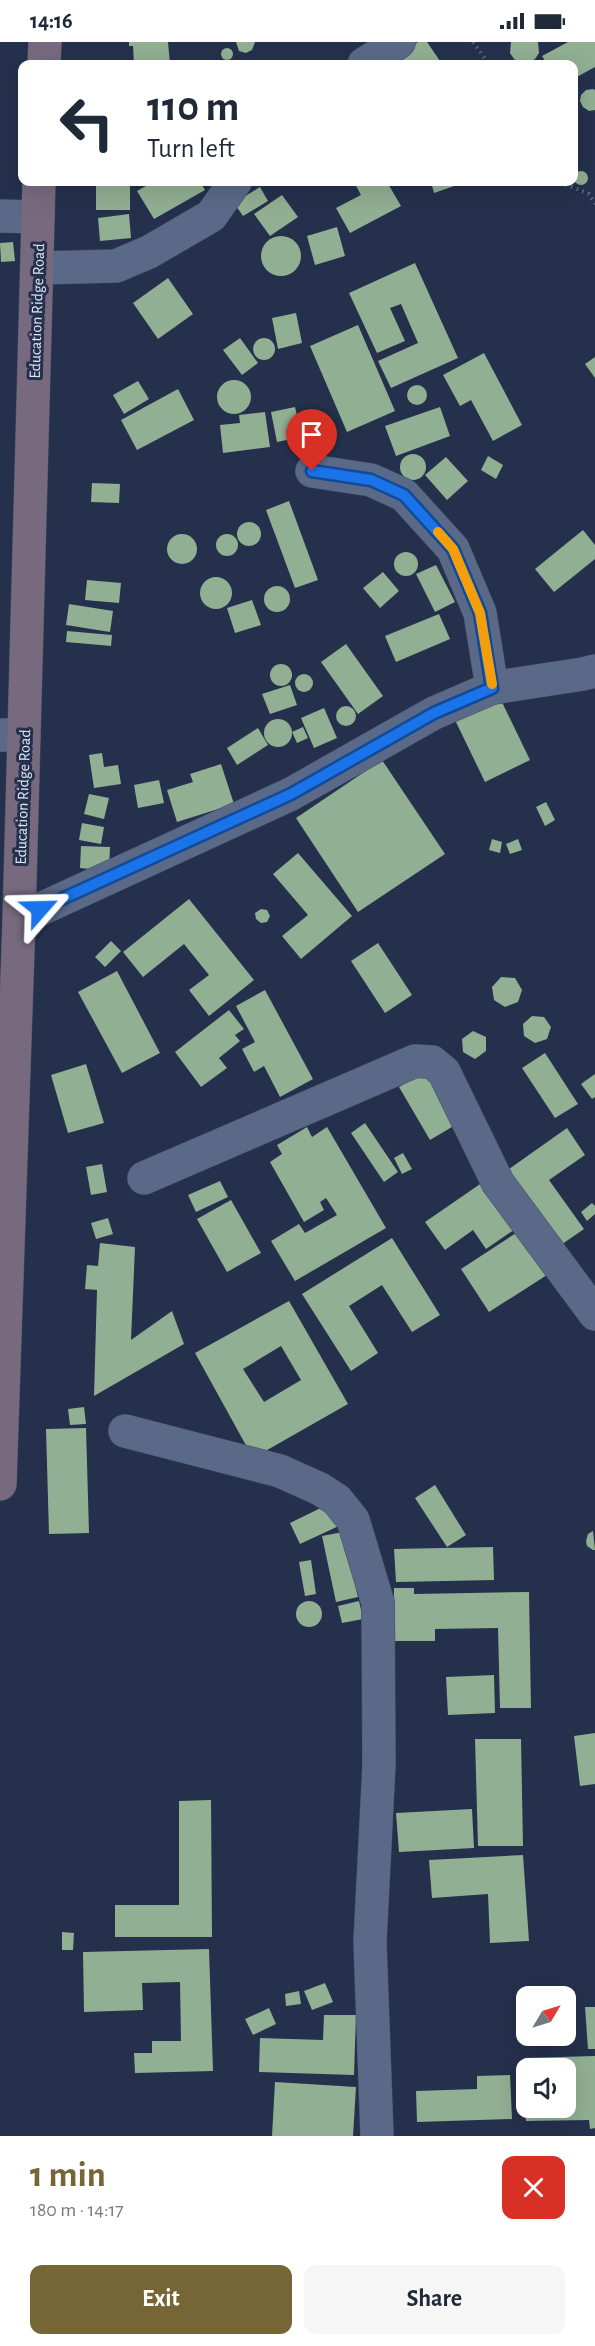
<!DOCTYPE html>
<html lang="en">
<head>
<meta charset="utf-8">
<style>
	:root { --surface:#fff; --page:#f6f6f7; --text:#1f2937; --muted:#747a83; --accent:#766636 }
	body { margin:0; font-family:"Alegreya Sans",sans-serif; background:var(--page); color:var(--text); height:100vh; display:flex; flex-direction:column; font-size:22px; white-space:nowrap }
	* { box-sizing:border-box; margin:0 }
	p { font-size:20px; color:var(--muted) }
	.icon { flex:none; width:33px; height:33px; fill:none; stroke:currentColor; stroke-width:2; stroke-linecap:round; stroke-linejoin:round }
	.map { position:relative; height:2094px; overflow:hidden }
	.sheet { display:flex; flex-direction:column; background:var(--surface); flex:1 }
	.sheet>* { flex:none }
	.banner { position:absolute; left:18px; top:18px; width:560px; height:126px; border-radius:12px; box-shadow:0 6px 24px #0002; background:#fff; color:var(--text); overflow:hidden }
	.needle { width:39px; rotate:52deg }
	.buttons { position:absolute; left:516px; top:1944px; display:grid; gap:12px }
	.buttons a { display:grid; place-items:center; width:60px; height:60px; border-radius:12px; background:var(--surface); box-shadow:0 6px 24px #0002; font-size:30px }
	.pin { position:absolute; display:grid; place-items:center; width:51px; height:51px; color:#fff; margin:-62px -26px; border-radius:50% 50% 50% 0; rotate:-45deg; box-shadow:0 0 6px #0007 }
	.pin .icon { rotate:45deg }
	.me { position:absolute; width:66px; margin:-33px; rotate:65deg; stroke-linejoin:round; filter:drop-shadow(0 0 4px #0008) }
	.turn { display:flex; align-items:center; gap:21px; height:126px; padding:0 30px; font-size:27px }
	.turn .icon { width:78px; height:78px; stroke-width:2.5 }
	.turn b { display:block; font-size:42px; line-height:51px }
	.round { display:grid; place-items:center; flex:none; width:63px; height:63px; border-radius:12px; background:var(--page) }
	.summary { display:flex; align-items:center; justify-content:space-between; height:102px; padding:0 30px }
	h1 { font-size:36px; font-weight:600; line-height:45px; color:var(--accent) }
	.action { display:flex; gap:12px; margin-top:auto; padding:12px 30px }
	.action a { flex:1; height:69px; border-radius:12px; background:var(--accent); color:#fff; font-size:24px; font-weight:600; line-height:69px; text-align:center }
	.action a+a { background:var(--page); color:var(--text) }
	.status { display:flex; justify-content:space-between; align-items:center; height:42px; padding:0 30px; background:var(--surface); direction:ltr }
	.status svg { height:16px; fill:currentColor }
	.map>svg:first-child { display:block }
	.building { fill:#91af93; fill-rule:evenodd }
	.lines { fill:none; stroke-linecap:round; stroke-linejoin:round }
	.street-casing { stroke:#444e65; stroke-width:34 }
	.secondary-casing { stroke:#444e65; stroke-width:34 }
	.path { stroke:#606a83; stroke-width:4; stroke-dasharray:1.5 4.5; stroke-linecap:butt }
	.street { stroke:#5b6988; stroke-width:33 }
	.secondary { stroke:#776a7e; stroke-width:33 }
	.route-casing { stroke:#114b97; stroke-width:15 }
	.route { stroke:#1a73e8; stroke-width:10 }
	.slow { stroke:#f59e0b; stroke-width:10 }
	.labels { text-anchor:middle; stroke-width:6; stroke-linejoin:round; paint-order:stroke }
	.street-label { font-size:16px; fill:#dee6f8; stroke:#25304c }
</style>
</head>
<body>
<div class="status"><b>14:16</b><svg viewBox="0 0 49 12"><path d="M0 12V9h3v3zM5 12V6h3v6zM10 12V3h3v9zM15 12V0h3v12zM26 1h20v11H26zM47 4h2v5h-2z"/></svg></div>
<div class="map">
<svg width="595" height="2094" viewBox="0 0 595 2094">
	<rect width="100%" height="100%" fill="#25304c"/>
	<g class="building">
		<polygon points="129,0 168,0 170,22 134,22 133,4 129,4"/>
		<polygon points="236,0 255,0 252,8 246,11 239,9"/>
		<polygon points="418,0 427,0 442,22 386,22"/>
		<polygon points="511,0 538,0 539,11 535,17 528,21 521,21 514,17 510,11"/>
		<polygon points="568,0 595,0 595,25 573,37 573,22 547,22 542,14"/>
		<circle cx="227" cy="12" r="6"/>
		<polygon points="593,47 595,48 595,68 589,69 583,65 580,59 581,53 586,48"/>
		<circle cx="581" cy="136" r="7"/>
		<rect x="96" y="140" width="34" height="28"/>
		<polygon points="153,140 200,140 205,148 154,177 137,149"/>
		<polygon points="354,140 387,140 401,164 350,191 336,166 361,153"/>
		<polygon points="431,140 459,140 460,142 434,151"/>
		<polygon points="260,145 268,159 243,174 234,161"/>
		<polygon points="282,153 298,175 270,194 254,172"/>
		<polygon points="129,172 131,196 100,199 98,176"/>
		<polygon points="337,185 345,214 315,223 307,194"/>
		<circle cx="281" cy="214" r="20"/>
		<polygon points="13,200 15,219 1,220 0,201"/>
		<polygon points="415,221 458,316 391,346 378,319 418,301 401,262 390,266 405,299 377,311 349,251"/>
		<polygon points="168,236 193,272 158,297 133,261"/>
		<polygon points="296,271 302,301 278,307 272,276"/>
		<polygon points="358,283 395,369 347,390 310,304"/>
		<polygon points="240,296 258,321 242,333 223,308"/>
		<circle cx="264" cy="307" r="11"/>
		<polygon points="484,311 522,383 493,399 471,358 460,364 443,333"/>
		<polygon points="595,315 595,336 585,322"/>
		<circle cx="234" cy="355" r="17"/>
		<polygon points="138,339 149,357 124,372 113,353"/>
		<circle cx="417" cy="353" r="10"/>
		<polygon points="178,347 194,378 137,408 121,378"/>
		<polygon points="295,365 302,395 277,400 271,370"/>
		<polygon points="440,365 450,394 396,414 385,384"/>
		<polygon points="265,370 270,405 223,411 220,383 240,381 239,373"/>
		<circle cx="413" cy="425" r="13"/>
		<polygon points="488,414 503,423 496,437 481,428"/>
		<polygon points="446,415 468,439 447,458 425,433"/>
		<polygon points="92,441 120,442 119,461 91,460"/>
		<polygon points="289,459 318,538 295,546 266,468"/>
		<circle cx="249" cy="492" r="12"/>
		<polygon points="583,488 595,503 595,517 554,550 535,527"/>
		<circle cx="227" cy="503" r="11"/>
		<circle cx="182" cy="507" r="15"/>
		<circle cx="406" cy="522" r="12"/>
		<polygon points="436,523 455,560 435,570 416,532"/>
		<polygon points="383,530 399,549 380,566 363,546"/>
		<circle cx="216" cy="551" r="16"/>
		<polygon points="87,538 121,541 119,561 85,558"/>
		<circle cx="277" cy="557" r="13"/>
		<polygon points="252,558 261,583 235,591 227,566"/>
		<polygon points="69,562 113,569 110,590 66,583"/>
		<polygon points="439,572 450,597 396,620 385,594"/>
		<polygon points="67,589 112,593 111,604 66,600"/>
		<polygon points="346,602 383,654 358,672 321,620"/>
		<circle cx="281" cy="633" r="11"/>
		<circle cx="304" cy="641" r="9"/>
		<polygon points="290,643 297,663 270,672 262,652"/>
		<polygon points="500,656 530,718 485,740 455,678"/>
		<circle cx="346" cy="674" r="10"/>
		<polygon points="324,666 337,696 314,706 301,676"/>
		<circle cx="278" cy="691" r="14"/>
		<polygon points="303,685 308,696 297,701 292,690"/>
		<polygon points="258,686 268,703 237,723 227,706"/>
		<polygon points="102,711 104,725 118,723 121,742 94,746 89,713"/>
		<polygon points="382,718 445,812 358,870 296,776"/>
		<polygon points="221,722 234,762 177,780 167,748 193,740 190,732"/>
		<polygon points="159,738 164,761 138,766 134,743"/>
		<polygon points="89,752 109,756 104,777 84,772"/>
		<polygon points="546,760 555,778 545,784 536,765"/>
		<polygon points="82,781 104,785 101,802 79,798"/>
		<polygon points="492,797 502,800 500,811 489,808"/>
		<polygon points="518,797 522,808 510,812 506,802"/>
		<polygon points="81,804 110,805 109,829 80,826"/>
		<polygon points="298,811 352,874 301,917 282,894 308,873 273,832"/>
		<polygon points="189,857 254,938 209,974 189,948 209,933 184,902 143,935 123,910"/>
		<polygon points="261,867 267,868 270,874 267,880 261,881 256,877 255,871"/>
		<polygon points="111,899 121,909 105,925 95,915"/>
		<polygon points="378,901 412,953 385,971 351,919"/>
		<polygon points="117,929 160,1011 122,1031 78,950"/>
		<polygon points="501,935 515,936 522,948 518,960 505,965 494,958 492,945"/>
		<polygon points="265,948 313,1037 280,1055 264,1024 254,1030 242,1007 255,1000 236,964"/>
		<polygon points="229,968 244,987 235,993 240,999 219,1016 227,1026 201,1045 175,1010"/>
		<polygon points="532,974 544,975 551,985 547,997 535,1001 524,994 523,982"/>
		<polygon points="473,989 486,995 486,1009 475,1017 463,1010 462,997"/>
		<polygon points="545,1011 578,1062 555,1076 522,1026"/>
		<polygon points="86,1022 104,1081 68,1091 51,1033"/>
		<polygon points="426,1029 457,1082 430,1098 399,1045"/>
		<polygon points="595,1032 595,1055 592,1057 581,1042"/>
		<polygon points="365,1081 398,1130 384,1140 351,1091"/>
		<polygon points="307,1085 312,1095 327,1085 386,1186 295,1239 271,1199 299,1182 305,1191 337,1173 326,1156 320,1160 324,1168 304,1180 270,1120 282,1112 277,1103"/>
		<polygon points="567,1086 585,1113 549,1138 584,1187 555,1207 502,1132"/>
		<polygon points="403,1111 412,1127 402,1132 394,1116"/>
		<polygon points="102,1122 107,1150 91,1153 86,1125"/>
		<polygon points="486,1138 518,1185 486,1207 473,1188 445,1208 425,1180"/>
		<polygon points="220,1139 228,1155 196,1170 188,1153"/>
		<polygon points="231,1158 261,1211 227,1230 197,1177"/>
		<polygon points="592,1161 595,1164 595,1172 587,1179 581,1170"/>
		<polygon points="108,1176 113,1192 96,1197 91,1181"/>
		<polygon points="519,1189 547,1233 489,1270 461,1227"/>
		<polygon points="392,1196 440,1273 412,1290 382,1243 349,1264 378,1311 351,1329 302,1252"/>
		<polygon points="100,1201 135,1205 131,1298 172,1269 184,1302 94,1354 97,1248 85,1247 87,1223 98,1224"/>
		<path d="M289,1259L348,1362L253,1416L195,1311ZM281,1304L301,1338L264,1360L243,1327Z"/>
		<polygon points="84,1365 86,1382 70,1383 68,1367"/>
		<polygon points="86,1386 89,1491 49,1492 46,1387"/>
		<polygon points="435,1443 466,1493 447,1505 415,1456"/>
		<polygon points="333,1460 343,1482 300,1502 290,1481"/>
		<polygon points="593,1489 595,1508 593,1508 587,1504 586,1499 588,1492"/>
		<polygon points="343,1490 358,1555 336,1560 322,1494"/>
		<polygon points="493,1505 494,1538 396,1540 394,1507"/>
		<polygon points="311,1518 316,1552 305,1554 299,1520"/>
		<polygon points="394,1546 414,1546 414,1552 529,1550 531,1666 500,1666 498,1586 435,1587 435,1599 394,1599"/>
		<polygon points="359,1559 363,1577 342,1581 338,1564"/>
		<circle cx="309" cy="1572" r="13"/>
		<polygon points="494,1633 495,1671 448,1673 446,1635"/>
		<polygon points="595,1691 595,1742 580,1744 574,1694"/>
		<polygon points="475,1697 521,1697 523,1804 478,1804"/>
		<polygon points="211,1758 212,1895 115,1895 115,1863 179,1863 179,1759"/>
		<polygon points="472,1767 474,1806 399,1810 396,1771"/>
		<polygon points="523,1813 529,1899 490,1901 488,1852 432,1856 429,1818"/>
		<polygon points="62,1890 74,1891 73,1908 62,1908"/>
		<polygon points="209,1907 213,2029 135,2031 134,2011 152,2011 152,1999 181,1999 180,1940 142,1941 143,1968 84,1970 83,1910"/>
		<polygon points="325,1941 333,1960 312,1968 304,1949"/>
		<polygon points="299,1949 301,1962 286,1964 285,1952"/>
		<polygon points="585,1965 595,1965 595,2007 588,2007"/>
		<polygon points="269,1966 276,1982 253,1993 245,1977"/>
		<polygon points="324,1973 356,1973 354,2033 259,2030 260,1996 323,1998"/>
		<polygon points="595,2014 595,2086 590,2087 589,2078 526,2079 525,2066 566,2066 566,2026 526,2026 526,2039 525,2039 524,2016"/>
		<polygon points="510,2033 512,2077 417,2080 416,2049 477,2047 477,2034"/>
		<polygon points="275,2040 356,2045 353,2094 272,2094"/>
	</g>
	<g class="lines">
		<defs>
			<g id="street">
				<polyline points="364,22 399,0"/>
				<polyline points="0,174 38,175"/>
				<polyline points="37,226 116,224 149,210 211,174 235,140"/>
				<polyline points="312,429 371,438 404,453 453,507 480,571 492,646"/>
				<polyline points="0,693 24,693"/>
				<polyline points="19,877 291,752 434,671 492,646 583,632 595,629"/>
				<polyline points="144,1136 415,1019 432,1020 444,1030 498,1141 595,1272"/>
				<polyline points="125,1389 280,1429 320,1447 337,1458 353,1478 378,1561 379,1723 370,1900 377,2094"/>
			</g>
			<g id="secondary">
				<polyline points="44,22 45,0"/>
				<polyline points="0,1442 19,877 39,140"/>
			</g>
		</defs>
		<use href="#street" class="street-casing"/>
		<use href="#secondary" class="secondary-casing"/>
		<g class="path">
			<polyline points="473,0 489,22"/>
			<polyline points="560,140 589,152 595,162"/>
		</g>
		<use href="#street" class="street"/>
		<use href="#secondary" class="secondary"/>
	</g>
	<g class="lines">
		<defs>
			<polyline id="route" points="40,867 291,752 434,671 492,646 480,571 453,507 404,453 371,438 312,429"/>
		</defs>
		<use href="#route" class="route-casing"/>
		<use href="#route" class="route"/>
		<polyline class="slow" points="438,490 453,507 480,571 492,642"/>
	</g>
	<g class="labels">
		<g class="street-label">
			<text transform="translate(36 269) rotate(-88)" y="6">Education Ridge Road</text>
			<text transform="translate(22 755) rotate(-88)" y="6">Education Ridge Road</text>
		</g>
	</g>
</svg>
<div class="buttons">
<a><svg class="needle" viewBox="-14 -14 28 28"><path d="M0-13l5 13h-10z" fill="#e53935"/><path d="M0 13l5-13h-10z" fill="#747a83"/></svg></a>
<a><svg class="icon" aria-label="sound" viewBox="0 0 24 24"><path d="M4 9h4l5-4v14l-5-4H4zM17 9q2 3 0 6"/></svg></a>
</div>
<div class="pin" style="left:312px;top:429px;background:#d93025"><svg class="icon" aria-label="arrive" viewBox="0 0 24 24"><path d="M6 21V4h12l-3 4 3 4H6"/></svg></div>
<svg class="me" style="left:40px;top:867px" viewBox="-20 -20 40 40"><path d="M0-17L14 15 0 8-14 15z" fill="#1a73e8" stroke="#fff" stroke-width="4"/></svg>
<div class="banner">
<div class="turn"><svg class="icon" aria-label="left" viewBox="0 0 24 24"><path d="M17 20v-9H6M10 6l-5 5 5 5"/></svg><div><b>110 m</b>Turn left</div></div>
</div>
</div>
<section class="sheet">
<div class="summary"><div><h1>1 min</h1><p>180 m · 14:17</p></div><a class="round" style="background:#d93025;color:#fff"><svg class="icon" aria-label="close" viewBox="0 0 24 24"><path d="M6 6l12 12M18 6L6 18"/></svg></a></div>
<div class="action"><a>Exit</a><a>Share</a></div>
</section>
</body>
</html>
